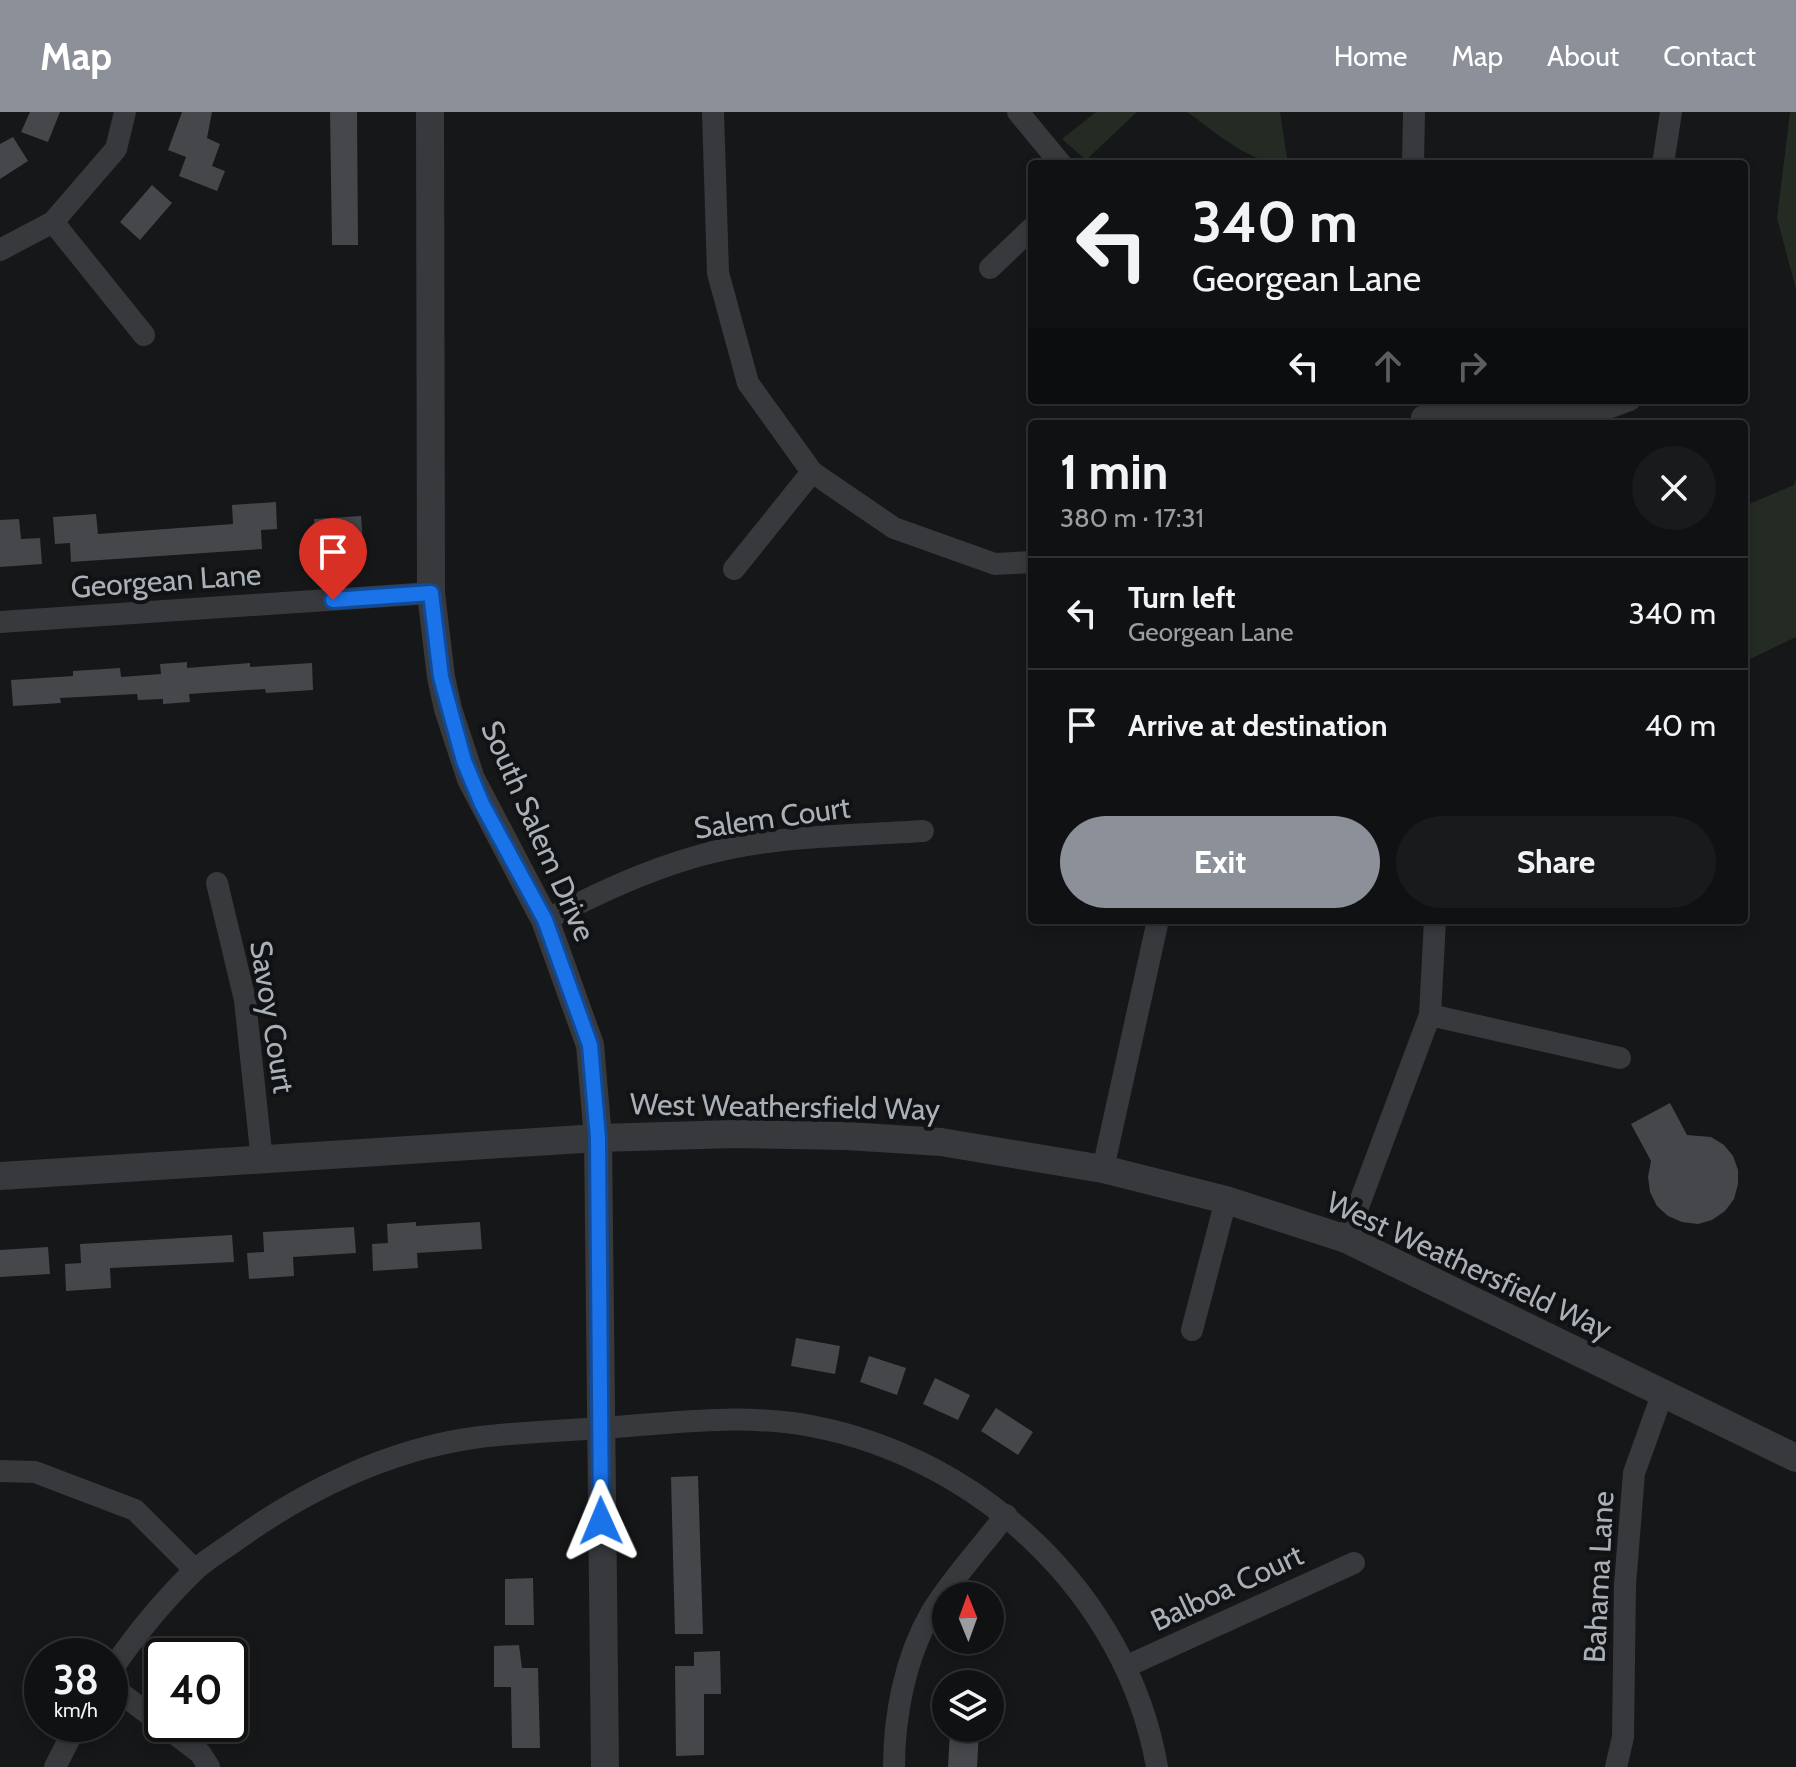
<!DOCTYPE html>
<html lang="en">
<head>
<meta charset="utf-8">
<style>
	:root { --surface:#101112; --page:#191a1b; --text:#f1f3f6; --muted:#9c9d9f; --line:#303132; --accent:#8c9099 }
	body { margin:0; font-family:Cabin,sans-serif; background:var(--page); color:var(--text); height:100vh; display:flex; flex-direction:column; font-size:30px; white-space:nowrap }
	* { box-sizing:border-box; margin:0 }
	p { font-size:26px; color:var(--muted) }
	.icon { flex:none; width:44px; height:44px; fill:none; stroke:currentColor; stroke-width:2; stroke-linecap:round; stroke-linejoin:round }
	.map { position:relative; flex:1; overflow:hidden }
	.drawer { position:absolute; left:1028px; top:308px; width:720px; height:504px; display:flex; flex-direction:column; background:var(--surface); border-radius:8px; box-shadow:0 4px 12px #0003,0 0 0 2px var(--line) }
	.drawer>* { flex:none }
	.hud { position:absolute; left:1028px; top:48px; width:720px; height:244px; border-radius:8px; box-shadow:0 4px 12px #0003,0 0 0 2px var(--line); background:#101112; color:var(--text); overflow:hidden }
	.needle { width:52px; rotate:359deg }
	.buttons { position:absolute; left:932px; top:1470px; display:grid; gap:16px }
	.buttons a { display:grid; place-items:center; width:72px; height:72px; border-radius:50%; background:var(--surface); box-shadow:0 4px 12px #0003,0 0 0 2px var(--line); font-size:40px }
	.speed { position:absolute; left:24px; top:1526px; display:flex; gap:16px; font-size:40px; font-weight:700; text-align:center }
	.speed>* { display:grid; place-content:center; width:104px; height:104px; border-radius:50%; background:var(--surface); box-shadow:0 4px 12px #0003,0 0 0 2px var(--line); line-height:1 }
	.speed small { font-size:20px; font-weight:400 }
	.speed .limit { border:4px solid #111; border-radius:12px; background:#fff; color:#111 }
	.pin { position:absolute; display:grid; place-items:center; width:68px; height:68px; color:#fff; margin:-82px -34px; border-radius:50% 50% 50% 0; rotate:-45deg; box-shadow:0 0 8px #0007 }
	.pin .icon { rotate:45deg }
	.me { position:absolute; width:88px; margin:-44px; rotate:359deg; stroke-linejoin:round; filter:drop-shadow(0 0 6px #0008) }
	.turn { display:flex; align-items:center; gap:28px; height:168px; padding:0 32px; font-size:36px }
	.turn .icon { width:104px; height:104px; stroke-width:2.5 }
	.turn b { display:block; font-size:56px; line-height:68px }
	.lanes { display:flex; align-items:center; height:76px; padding:0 32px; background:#0003; justify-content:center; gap:40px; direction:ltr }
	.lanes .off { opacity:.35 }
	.round { display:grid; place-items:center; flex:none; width:84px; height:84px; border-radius:42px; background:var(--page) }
	.summary { display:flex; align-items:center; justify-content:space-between; height:136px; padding:0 32px }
	h1 { font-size:48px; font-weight:700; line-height:60px }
	.cta { display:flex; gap:16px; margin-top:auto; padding:16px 32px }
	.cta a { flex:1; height:92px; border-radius:48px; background:var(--accent); color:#fff; font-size:32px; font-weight:700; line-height:92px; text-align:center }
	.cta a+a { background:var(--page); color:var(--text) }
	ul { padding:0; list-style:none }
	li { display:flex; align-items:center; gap:24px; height:112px; padding:0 32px; border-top:2px solid var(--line) }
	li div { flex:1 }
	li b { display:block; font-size:30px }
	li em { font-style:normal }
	header { display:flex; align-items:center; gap:48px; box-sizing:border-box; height:112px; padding:0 40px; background:var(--accent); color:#fff }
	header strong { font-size:38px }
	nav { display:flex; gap:44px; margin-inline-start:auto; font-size:28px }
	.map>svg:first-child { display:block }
	.green { fill:#232b23 }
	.building { fill:#45474b }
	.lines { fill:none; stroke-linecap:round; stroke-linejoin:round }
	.minor { stroke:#38393d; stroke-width:22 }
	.tertiary { stroke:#38393d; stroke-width:28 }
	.route-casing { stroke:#114b97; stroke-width:20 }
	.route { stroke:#1a73e8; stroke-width:14 }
	.labels { text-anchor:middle; stroke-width:8; stroke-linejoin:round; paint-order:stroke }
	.street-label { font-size:30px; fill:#a9b0b7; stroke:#111213 }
</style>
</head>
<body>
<header>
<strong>Map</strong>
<nav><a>Home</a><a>Map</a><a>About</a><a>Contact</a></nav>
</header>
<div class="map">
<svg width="1796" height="1655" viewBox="0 0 1796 1655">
	<rect width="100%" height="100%" fill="#161718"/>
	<g class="green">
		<polygon points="1096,0 1137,0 1086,48 1062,27"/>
		<path d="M1187,0H1280L1288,52C1249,52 1217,21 1187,0Z"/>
		<polygon points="1790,0 1796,0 1796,177 1777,106"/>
		<polygon points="1796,366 1796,525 1744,550 1744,394 1794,373"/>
	</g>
	<g class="building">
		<polygon points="30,0 60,0 48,30 21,20"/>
		<polygon points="182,0 212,0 207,26 220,32 212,54 225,59 217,79 179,64 186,45 168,38"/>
		<polygon points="330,0 357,0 358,133 332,133"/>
		<polygon points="13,25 28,49 0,67 0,32"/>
		<polygon points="152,73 172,91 140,128 120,110"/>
		<polygon points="276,390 277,417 261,418 262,437 71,450 70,431 55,432 53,405 96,402 98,422 233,412 232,393"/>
		<polygon points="361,404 363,430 316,434 314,407"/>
		<polygon points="19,407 21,427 40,426 42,452 0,455 0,408"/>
		<polygon points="187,550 187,556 250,551 250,555 312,551 313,578 266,581 265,577 189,582 190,590 163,592 163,587 138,588 137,582 60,586 61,591 13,594 11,568 73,564 73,559 120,556 121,565 161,562 160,552"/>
		<polygon points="1670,991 1687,1023 1711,1025 1724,1033 1733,1044 1738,1058 1738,1072 1734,1087 1725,1099 1712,1108 1698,1112 1682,1110 1668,1104 1657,1094 1650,1080 1648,1065 1651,1049 1631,1012"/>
		<polygon points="416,1110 416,1114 480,1110 482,1137 417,1141 418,1156 373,1159 372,1132 388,1131 387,1112"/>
		<polygon points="354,1115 356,1141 293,1145 294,1164 249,1167 247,1141 264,1140 263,1120"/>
		<polygon points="232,1123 234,1150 110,1156 111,1176 66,1179 65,1152 81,1151 80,1132"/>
		<polygon points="48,1135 50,1162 0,1165 0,1138"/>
		<polygon points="796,1226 840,1234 835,1262 791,1254"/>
		<polygon points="869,1244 906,1256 897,1283 860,1270"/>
		<polygon points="935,1266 970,1283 958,1308 923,1292"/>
		<polygon points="996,1296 1033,1320 1018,1343 981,1319"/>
		<polygon points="698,1364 703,1522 675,1522 671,1365"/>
		<polygon points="533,1466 534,1513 505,1513 505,1467"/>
		<polygon points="519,1533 522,1556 538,1556 540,1636 512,1636 511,1575 494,1575 494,1534"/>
		<polygon points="720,1539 721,1582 704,1582 704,1643 676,1644 675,1554 694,1554 694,1540"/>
		<polygon points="950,1619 979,1620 977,1655 948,1655"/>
	</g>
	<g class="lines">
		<g class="minor">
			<polyline points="713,0 718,161 748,271 812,360 894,416 995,452 1032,450"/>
			<polyline points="1018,0 1061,52"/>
			<polyline points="1413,52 1414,0"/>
			<polyline points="1663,52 1671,0"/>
			<polyline points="53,110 144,223"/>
			<polyline points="0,138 53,110 116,37 125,0"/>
			<polyline points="990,156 1032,116"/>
			<polyline points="1422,305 1611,295 1630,288"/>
			<polyline points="734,457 812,360"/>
			<polyline points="0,510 431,481"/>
			<polyline points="217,771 245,888 262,1049"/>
			<path d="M545,808C595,783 644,759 698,744C770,723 849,724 923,719"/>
			<polyline points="1430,903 1620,946"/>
			<polyline points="1103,1057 1158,808"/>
			<polyline points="1346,1127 1430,903 1435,808"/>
			<polyline points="1192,1218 1226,1088"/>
			<polyline points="0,1359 35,1360 135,1398 195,1458"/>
			<polyline points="1125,1555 1354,1451"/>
			<path d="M110,1560C134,1525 162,1490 193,1460C205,1448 221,1439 235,1429C304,1379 388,1338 473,1326C516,1320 560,1319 603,1316C672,1311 742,1301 811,1314C981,1346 1127,1483 1157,1655"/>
			<polyline points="110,1573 200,1641 209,1655"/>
			<polyline points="55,1655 77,1612"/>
			<path d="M894,1655C894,1604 905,1546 931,1501C949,1470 983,1433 1006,1403"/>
			<polyline points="1616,1655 1623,1625 1625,1473 1634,1361 1662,1283"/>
		</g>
		<g class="tertiary">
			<polyline points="430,0 431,481 441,565 448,597 471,667 545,808 590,933 598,1026 605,1655"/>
			<polyline points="0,1064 598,1026 735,1022 847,1024 941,1030 1103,1057 1226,1088 1346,1127 1796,1346"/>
		</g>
	</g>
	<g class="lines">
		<defs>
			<polyline id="route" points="333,488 431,481 441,565 464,649 482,692 545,808 590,933 598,1026 601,1409"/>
		</defs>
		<use href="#route" class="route-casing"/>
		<use href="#route" class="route"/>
	</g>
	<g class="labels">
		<g class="street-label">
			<text transform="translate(166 469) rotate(-4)" y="10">Georgean Lane</text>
			<text transform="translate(772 706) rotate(-8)" y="10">Salem Court</text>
			<text transform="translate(538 719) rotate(66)" y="10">South Salem Drive</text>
			<text transform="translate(272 905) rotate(81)" y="10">Savoy Court</text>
			<text transform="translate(785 995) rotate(1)" y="10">West Weathersfield Way</text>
			<text transform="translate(1469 1154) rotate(25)" y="10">West Weathersfield Way</text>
			<text transform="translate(1599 1465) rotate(-87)" y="10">Bahama Lane</text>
			<text transform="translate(1227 1476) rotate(-25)" y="10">Balboa Court</text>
		</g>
	</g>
</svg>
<div class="buttons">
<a><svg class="needle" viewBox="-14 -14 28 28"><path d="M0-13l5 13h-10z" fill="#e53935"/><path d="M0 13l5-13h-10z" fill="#9c9d9f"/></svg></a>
<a><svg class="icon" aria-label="layers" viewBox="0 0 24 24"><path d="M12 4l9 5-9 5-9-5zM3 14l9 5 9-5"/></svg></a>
</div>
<div class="speed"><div>38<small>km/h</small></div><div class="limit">40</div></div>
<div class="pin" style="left:333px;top:488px;background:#d93025"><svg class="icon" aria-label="arrive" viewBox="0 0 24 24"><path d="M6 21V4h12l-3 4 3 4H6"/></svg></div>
<svg class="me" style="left:601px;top:1409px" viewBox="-20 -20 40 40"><path d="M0-17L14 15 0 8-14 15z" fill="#1a73e8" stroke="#fff" stroke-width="4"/></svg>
<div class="hud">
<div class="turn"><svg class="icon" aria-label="left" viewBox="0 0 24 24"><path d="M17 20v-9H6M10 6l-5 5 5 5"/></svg><div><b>340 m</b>Georgean Lane</div></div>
<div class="lanes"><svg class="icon" aria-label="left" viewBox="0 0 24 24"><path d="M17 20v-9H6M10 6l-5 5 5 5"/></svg><svg class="icon off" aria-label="ahead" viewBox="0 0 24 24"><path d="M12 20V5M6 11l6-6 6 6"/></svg><svg class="icon off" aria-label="right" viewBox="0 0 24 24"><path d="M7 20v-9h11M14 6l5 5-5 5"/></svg></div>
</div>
<section class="drawer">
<div class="summary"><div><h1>1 min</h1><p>380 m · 17:31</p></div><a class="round"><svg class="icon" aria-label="close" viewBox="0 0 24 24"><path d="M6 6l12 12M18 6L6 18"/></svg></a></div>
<ul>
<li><svg class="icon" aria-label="left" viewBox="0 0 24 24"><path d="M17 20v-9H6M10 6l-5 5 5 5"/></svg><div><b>Turn left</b><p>Georgean Lane</p></div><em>340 m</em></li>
<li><svg class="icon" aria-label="arrive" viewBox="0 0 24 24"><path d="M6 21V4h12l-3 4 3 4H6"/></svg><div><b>Arrive at destination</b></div><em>40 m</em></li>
</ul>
<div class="cta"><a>Exit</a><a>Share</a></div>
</section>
</div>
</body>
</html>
